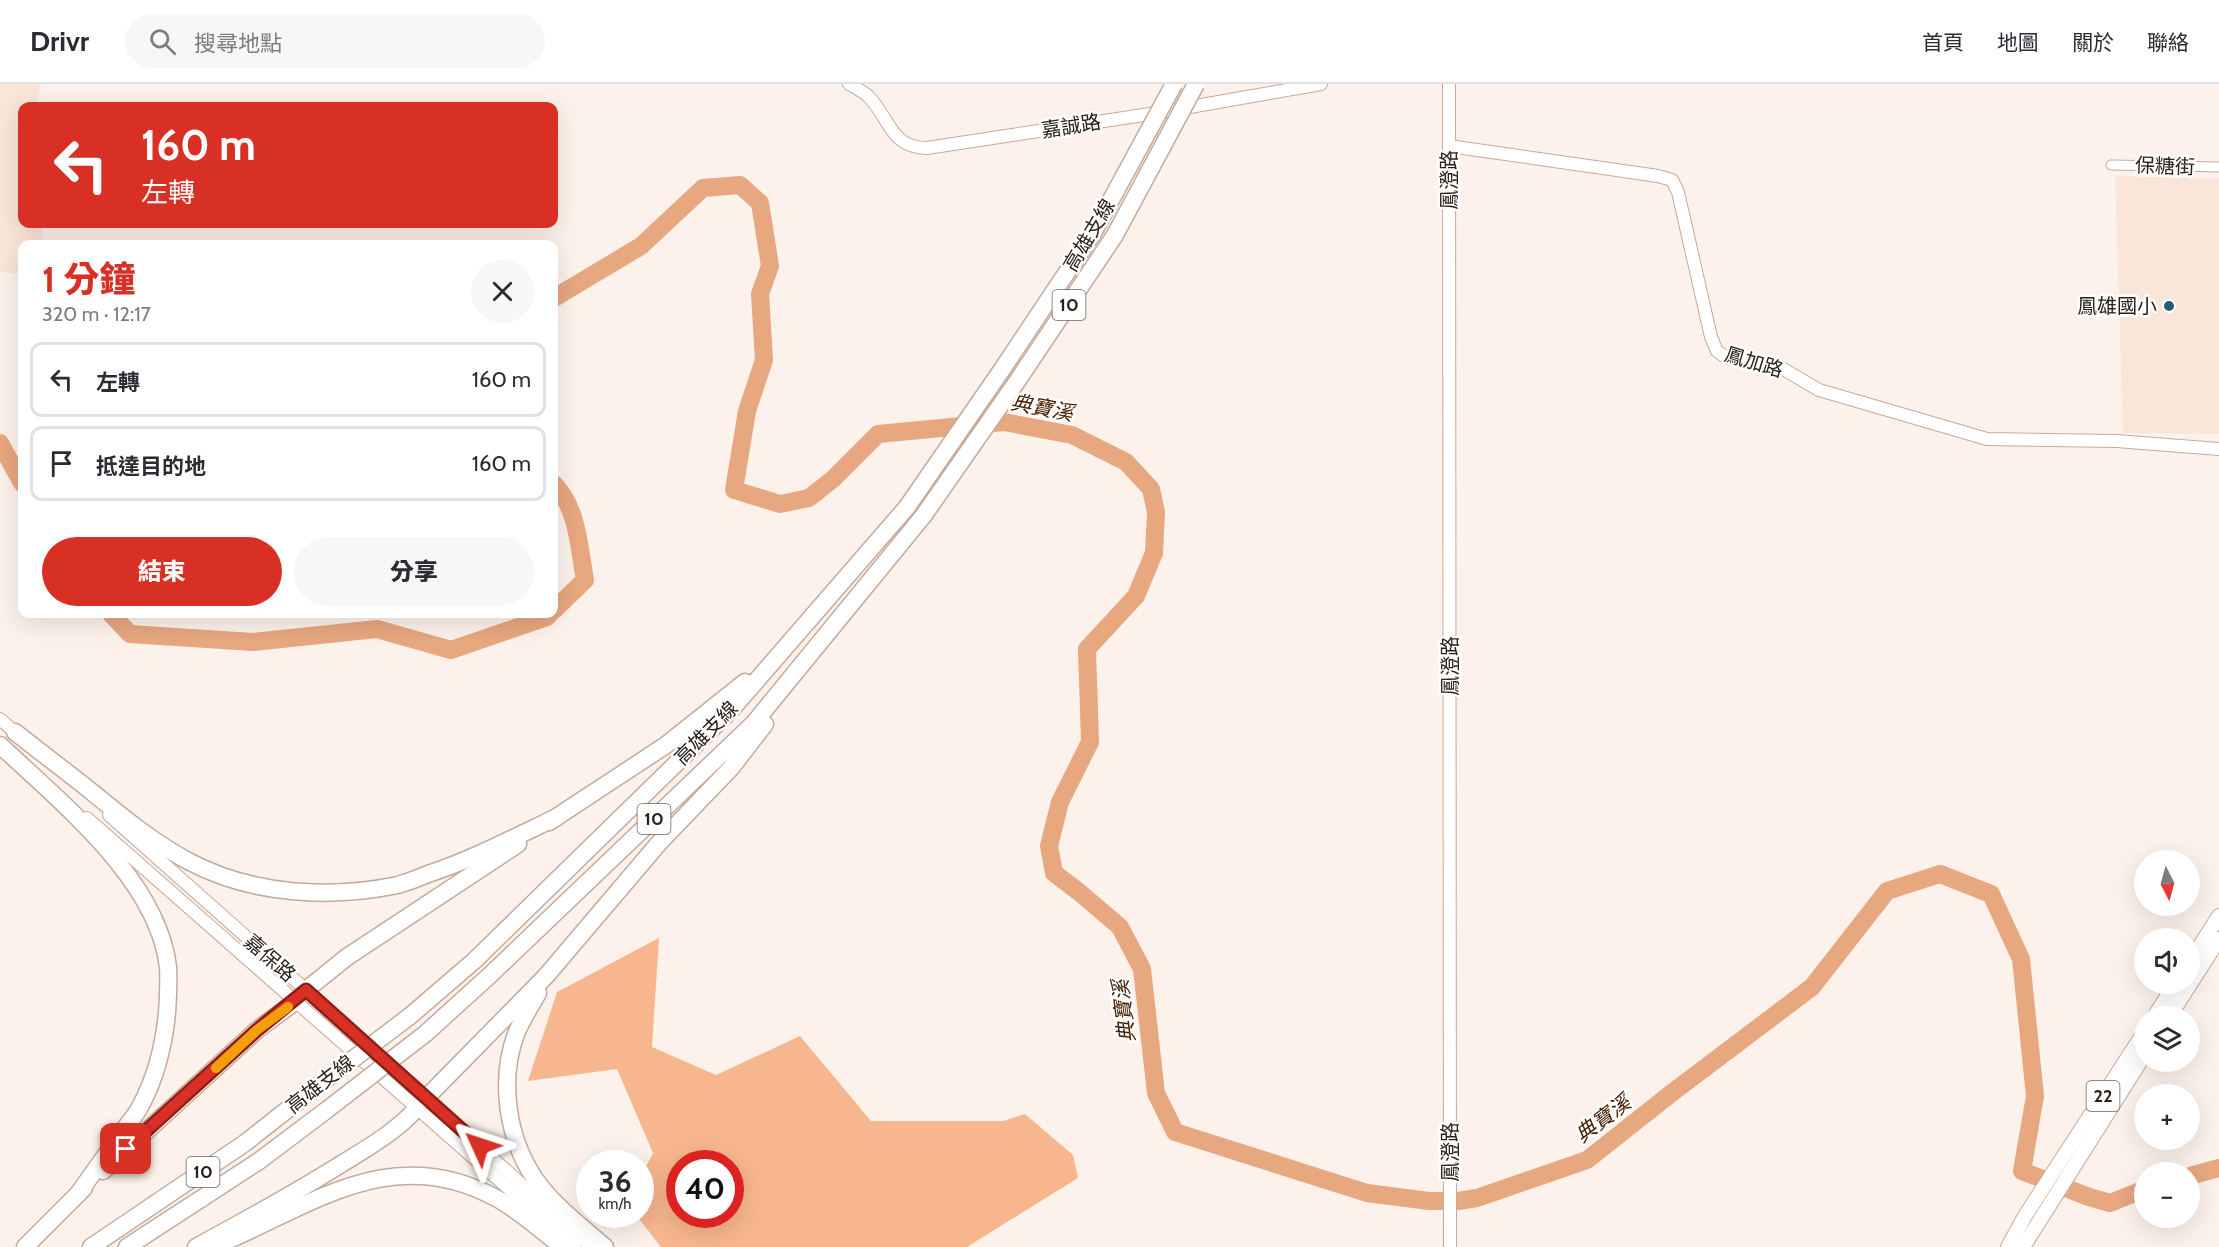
<!DOCTYPE html>
<html lang="zh-TW">
<head>
<meta charset="utf-8">
<style>
	:root { --surface:#fff; --page:#f7f7f7; --text:#2b2b33; --muted:#7c7c81; --line:#e1e1e2; --accent:#d93025 }
	body { margin:0; font-family:Cabin,"Noto Sans TC",sans-serif; background:var(--page); color:var(--text); height:100vh; display:flex; flex-direction:column; font-size:22px; white-space:nowrap }
	* { box-sizing:border-box; margin:0 }
	p { font-size:20px; color:var(--muted) }
	.icon { flex:none; width:33px; height:33px; fill:none; stroke:currentColor; stroke-width:2; stroke-linecap:round; stroke-linejoin:round }
	.map { position:relative; flex:1; overflow:hidden }
	.sheet { position:absolute; left:18px; top:156px; width:540px; height:378px; display:flex; flex-direction:column; background:var(--surface); border-radius:12px; box-shadow:0 6px 24px #0002 }
	.sheet>* { flex:none }
	.top-card { position:absolute; left:18px; top:18px; width:540px; height:126px; border-radius:12px; box-shadow:0 6px 24px #0002; background:#d93025; color:#fff; overflow:hidden }
	.needle { width:39px; rotate:174deg }
	.controls { position:absolute; left:2134px; top:766px; display:grid; gap:12px }
	.controls a { display:grid; place-items:center; width:66px; height:66px; border-radius:50%; background:var(--surface); box-shadow:0 6px 24px #0002; font-size:30px }
	.speed { position:absolute; left:576px; top:1066px; display:flex; gap:12px; font-size:30px; font-weight:700; text-align:center }
	.speed>* { display:grid; place-content:center; width:78px; height:78px; border-radius:50%; background:var(--surface); box-shadow:0 6px 24px #0002; line-height:1 }
	.speed small { font-size:15px; font-weight:400 }
	.speed .limit { border:9px solid #d22; background:#fff; color:#111 }
	.pin { position:absolute; display:grid; place-items:center; width:51px; height:51px; color:#fff; margin:-26px; border-radius:12px; box-shadow:0 3px 9px #0006 }
	.me { position:absolute; width:66px; margin:-33px; rotate:312deg; stroke-linejoin:round; filter:drop-shadow(0 0 4px #0008) }
	.turn { display:flex; align-items:center; gap:21px; height:126px; padding:0 24px; font-size:27px }
	.turn .icon { width:78px; height:78px; stroke-width:2.5 }
	.turn b { display:block; font-size:42px; line-height:51px }
	.round { display:grid; place-items:center; flex:none; width:63px; height:63px; border-radius:32px; background:var(--page) }
	.overview { display:flex; align-items:center; justify-content:space-between; height:102px; padding:0 24px }
	h1 { font-size:36px; font-weight:800; line-height:45px; color:var(--accent) }
	.button { display:flex; gap:12px; margin-top:auto; padding:12px 24px }
	.button a { flex:1; height:69px; border-radius:36px; background:var(--accent); color:#fff; font-size:24px; font-weight:800; line-height:69px; text-align:center }
	.button a+a { background:var(--page); color:var(--text) }
	ul { padding:0; list-style:none }
	li { display:flex; align-items:center; gap:18px; height:75px; margin:0 12px 9px; padding:0 12px; border:3px solid var(--line); border-radius:12px }
	li div { flex:1 }
	li b { display:block; font-size:22px }
	li em { font-style:normal }
	header { display:flex; align-items:center; gap:36px; box-sizing:border-box; height:84px; padding:0 30px; background:var(--surface); border-bottom:2px solid var(--line) }
	header strong { font-size:28px }
	nav { display:flex; gap:33px; margin-inline-start:auto; font-size:21px }
	.search { width:420px; height:54px; background:var(--page); display:flex; align-items:center; gap:15px; box-sizing:border-box; padding:0 21px; border-radius:33px; color:var(--muted); font-size:22px }
	.map>svg:first-child { display:block }
	.built { fill:#fae5d9 }
	.forest { fill:#f7b68d; fill-rule:evenodd }
	.lines { fill:none; stroke-linecap:round; stroke-linejoin:round }
	.river { stroke:#e7a77f; stroke-width:18 }
	.street-casing { stroke:#c4aa9a; stroke-width:11 }
	.secondary-casing { stroke:#c4aa9a; stroke-width:14 }
	.primary-casing { stroke:#c4aa9a; stroke-width:16 }
	.highway-casing { stroke:#c4aa9a; stroke-width:19 }
	.street { stroke:#fff; stroke-width:9 }
	.secondary { stroke:#fff; stroke-width:12 }
	.primary { stroke:#fff; stroke-width:14 }
	.highway { stroke:#fff; stroke-width:16 }
	.highway-bridge-casing { stroke:#c4aa9a; stroke-width:19; stroke-linecap:butt }
	.highway-bridge { stroke:#fff; stroke-width:16 }
	.route-casing { stroke:#8d1f18; stroke-width:15 }
	.route { stroke:#d93025; stroke-width:10 }
	.slow { stroke:#f59e0b; stroke-width:10 }
	.poi-dot { fill:#255c77; stroke:#fff; stroke-width:2 }
	.labels { text-anchor:middle; stroke-width:5; stroke-linejoin:round; paint-order:stroke }
	.shield { fill:#fff; stroke:#6b645f; stroke-width:1.5 }
	.shield-label { font-size:18px; font-weight:bold; fill:#2b211b }
	.street-label { font-size:20px; fill:#2b211b; stroke:#fff }
	.poi-label { font-size:20px; fill:#2b211b; stroke:#fff; text-anchor:end }
	.water-label { font-size:21px; font-style:italic; fill:#492001; stroke:#fff }
</style>
</head>
<body>
<header>
<strong>Drivr</strong>
<div class="search"><svg class="icon" aria-label="search" viewBox="0 0 24 24"><circle cx="10" cy="10" r="6"/><path d="M15 15l6 6"/></svg>搜尋地點</div>
<nav><a>首頁</a><a>地圖</a><a>關於</a><a>聯絡</a></nav>
</header>
<div class="map">
<svg width="2219" height="1163" viewBox="0 0 2219 1163">
	<rect width="100%" height="100%" fill="#fdf2eb"/>
	<g class="built">
		<polygon points="0,0 41,0 36,22 22,22 22,140 42,140 44,160 22,160 22,190 0,188"/>
		<polygon points="2115,92 2219,95 2219,350 2123,349"/>
	</g>
	<path class="forest" d="M659,854L652,963L716,991L800,952L871,1037H1003L1025,1030L1073,1071L1078,1094L967,1163H661L636,1131H640L641,1092L653,1069L617,985L528,997L557,908ZM680,1080H730V1131H680Z"/>
	<g class="lines">
		<g class="river">
			<polyline points="554,214 641,162 703,104 740,101 760,119 770,182 760,210 764,276 747,327 734,406 780,420 809,414 833,395 878,350 1004,338 1072,351 1126,378 1151,405 1156,428 1154,469 1136,512 1087,565 1090,658 1060,718 1049,762 1054,789 1079,808 1120,843 1142,885 1156,1009 1175,1048 1367,1109 1429,1117 1458,1117 1477,1114 1587,1076 1673,1008 1812,903 1887,807 1940,790 1991,810 2021,875 2035,1012 2022,1087 2089,1113 2110,1119 2145,1105"/>
			<polyline points="0,359 22,399"/>
			<path d="M554,400C578,424 579,464 585,496L554,526"/>
			<polyline points="111,530 130,550 253,558 377,545 451,566 547,533 550,530"/>
			<polyline points="2190,1092 2219,1084"/>
		</g>
		<defs>
			<polyline id="street" points="2111,81 2219,83"/>
			<g id="secondary">
				<path d="M849,0C856,4 863,7 869,13C890,35 891,64 927,64L1150,30L1321,0"/>
				<polyline points="1449,0 1450,1163"/>
				<polyline points="1449,62 1658,92 1672,96 1678,108 1711,253 1717,267 1727,274 1778,282 1819,306 1987,355 2117,357 2219,365"/>
				<polyline points="0,635 19,652"/>
				<polyline points="109,731 306,906 591,1163"/>
				<polyline points="87,734 575,1163"/>
			</g>
			<g id="primary">
				<polyline points="2190,877 2219,832"/>
				<polyline points="2154,933 2175,900"/>
				<polyline points="2169,933 2219,855"/>
				<polyline points="2008,1163 2025,1132 2145,947"/>
				<polyline points="2023,1163 2145,970"/>
			</g>
			<g id="highway">
				<path d="M15,648C39,667 63,685 87,704C120,731 152,758 190,778C253,811 330,815 398,801C408,798 419,794 428,790C473,775 515,753 557,733"/>
				<path d="M0,661C60,718 158,795 168,883C169,898 168,913 167,929C164,959 156,993 141,1021C137,1030 129,1038 123,1047C108,1068 93,1089 78,1110"/>
				<polyline points="549,738 666,661 745,598"/>
				<polyline points="306,906 347,873 518,760"/>
				<path d="M538,909C531,922 522,935 516,950C499,996 507,1054 535,1095C553,1121 581,1142 605,1163"/>
				<polyline points="410,932 474,877 731,626 907,423"/>
				<polyline points="425,950 489,892 754,639 924,431"/>
				<polyline points="426,1014 546,892 659,759 731,684 765,640"/>
				<polyline points="103,1087 257,946 296,917"/>
				<polyline points="25,1163 84,1104"/>
				<polyline points="91,1163 245,1059 311,1007"/>
				<polyline points="127,1163 259,1077 328,1025"/>
				<path d="M196,1163C246,1136 295,1109 343,1079C369,1063 397,1047 417,1024"/>
				<path d="M213,1163C308,1124 390,1056 496,1114C520,1127 541,1146 562,1163"/>
			</g>
		</defs>
		<use href="#street" class="street-casing"/>
		<use href="#secondary" class="secondary-casing"/>
		<use href="#primary" class="primary-casing"/>
		<use href="#highway" class="highway-casing"/>
		<use href="#street" class="street"/>
		<use href="#secondary" class="secondary"/>
		<use href="#primary" class="primary"/>
		<use href="#highway" class="highway"/>
		<defs>
			<g id="highway-bridge">
				<polyline points="907,423 1001,287 1093,149 1174,0"/>
				<polyline points="924,431 1018,296 1115,151 1196,0"/>
				<polyline points="311,1007 410,932"/>
				<polyline points="328,1025 425,950"/>
			</g>
		</defs>
		<use href="#highway-bridge" class="highway-bridge-casing"/>
		<use href="#highway-bridge" class="highway-bridge"/>
	</g>
	<g class="lines">
		<defs>
			<polyline id="route" points="126,1065 257,946 306,906 480,1062"/>
		</defs>
		<use href="#route" class="route-casing"/>
		<use href="#route" class="route"/>
		<polyline class="slow" points="216,984 257,946 288,923"/>
	</g>
	<circle class="poi-dot" cx="2169" cy="222" r="6"/>
	<g class="labels">
		<g class="shield">
			<rect x="1052.5" y="206" width="33" height="30" rx="4.5"/>
			<rect x="637.5" y="720" width="33" height="30" rx="4.5"/>
			<rect x="2086.5" y="997" width="33" height="30" rx="4.5"/>
			<rect x="186.5" y="1073" width="33" height="30" rx="4.5"/>
		</g>
		<g class="shield-label">
			<text x="1069" y="227">10</text>
			<text x="654" y="741">10</text>
			<text x="2103" y="1018">22</text>
			<text x="203" y="1094">10</text>
		</g>
		<g class="street-label">
			<text transform="translate(1071 42) rotate(-9)" y="7">嘉誠路</text>
			<text transform="translate(2165 82) rotate(2)" y="7">保糖街</text>
			<text transform="translate(1449 96) rotate(-90)" y="7">鳳澄路</text>
			<text transform="translate(1089 151) rotate(-59)" y="7">高雄支線</text>
			<text transform="translate(1754 278) rotate(17)" y="7">鳳加路</text>
			<text transform="translate(1450 582) rotate(-90)" y="7">鳳澄路</text>
			<text transform="translate(706 649) rotate(-45)" y="7">高雄支線</text>
			<text transform="translate(270 874) rotate(41)" y="7">嘉保路</text>
			<text transform="translate(320 1000) rotate(-38)" y="7">高雄支線</text>
			<text transform="translate(1450 1068) rotate(-90)" y="7">鳳澄路</text>
		</g>
		<g class="poi-label">
			<text x="2157" y="229">鳳雄國小</text>
		</g>
		<g class="water-label">
			<text transform="translate(1042 324) rotate(11)" y="7">典寶溪</text>
			<text transform="translate(1124 927) rotate(-97)" y="7">典寶溪</text>
			<text transform="translate(1603 1035) rotate(-37)" y="7">典寶溪</text>
		</g>
	</g>
</svg>
<div class="controls">
<a><svg class="needle" viewBox="-14 -14 28 28"><path d="M0-13l5 13h-10z" fill="#e53935"/><path d="M0 13l5-13h-10z" fill="#7c7c81"/></svg></a>
<a><svg class="icon" aria-label="sound" viewBox="0 0 24 24"><path d="M4 9h4l5-4v14l-5-4H4zM17 9q2 3 0 6"/></svg></a>
<a><svg class="icon" aria-label="layers" viewBox="0 0 24 24"><path d="M12 4l9 5-9 5-9-5zM3 14l9 5 9-5"/></svg></a>
<a>+</a>
<a>−</a>
</div>
<div class="speed"><div>36<small>km/h</small></div><div class="limit">40</div></div>
<div class="pin" style="left:126px;top:1065px;background:#d93025"><svg class="icon" aria-label="arrive" viewBox="0 0 24 24"><path d="M6 21V4h12l-3 4 3 4H6"/></svg></div>
<svg class="me" style="left:480px;top:1062px" viewBox="-20 -20 40 40"><path d="M0-17L14 15 0 8-14 15z" fill="#d93025" stroke="#fff" stroke-width="4"/></svg>
<div class="top-card">
<div class="turn"><svg class="icon" aria-label="left" viewBox="0 0 24 24"><path d="M17 20v-9H6M10 6l-5 5 5 5"/></svg><div><b>160 m</b>左轉</div></div>
</div>
<section class="sheet">
<div class="overview"><div><h1>1 分鐘</h1><p>320 m · 12:17</p></div><a class="round"><svg class="icon" aria-label="close" viewBox="0 0 24 24"><path d="M6 6l12 12M18 6L6 18"/></svg></a></div>
<ul>
<li><svg class="icon" aria-label="left" viewBox="0 0 24 24"><path d="M17 20v-9H6M10 6l-5 5 5 5"/></svg><div><b>左轉</b></div><em>160 m</em></li>
<li><svg class="icon" aria-label="arrive" viewBox="0 0 24 24"><path d="M6 21V4h12l-3 4 3 4H6"/></svg><div><b>抵達目的地</b></div><em>160 m</em></li>
</ul>
<div class="button"><a>結束</a><a>分享</a></div>
</section>
</div>
</body>
</html>
